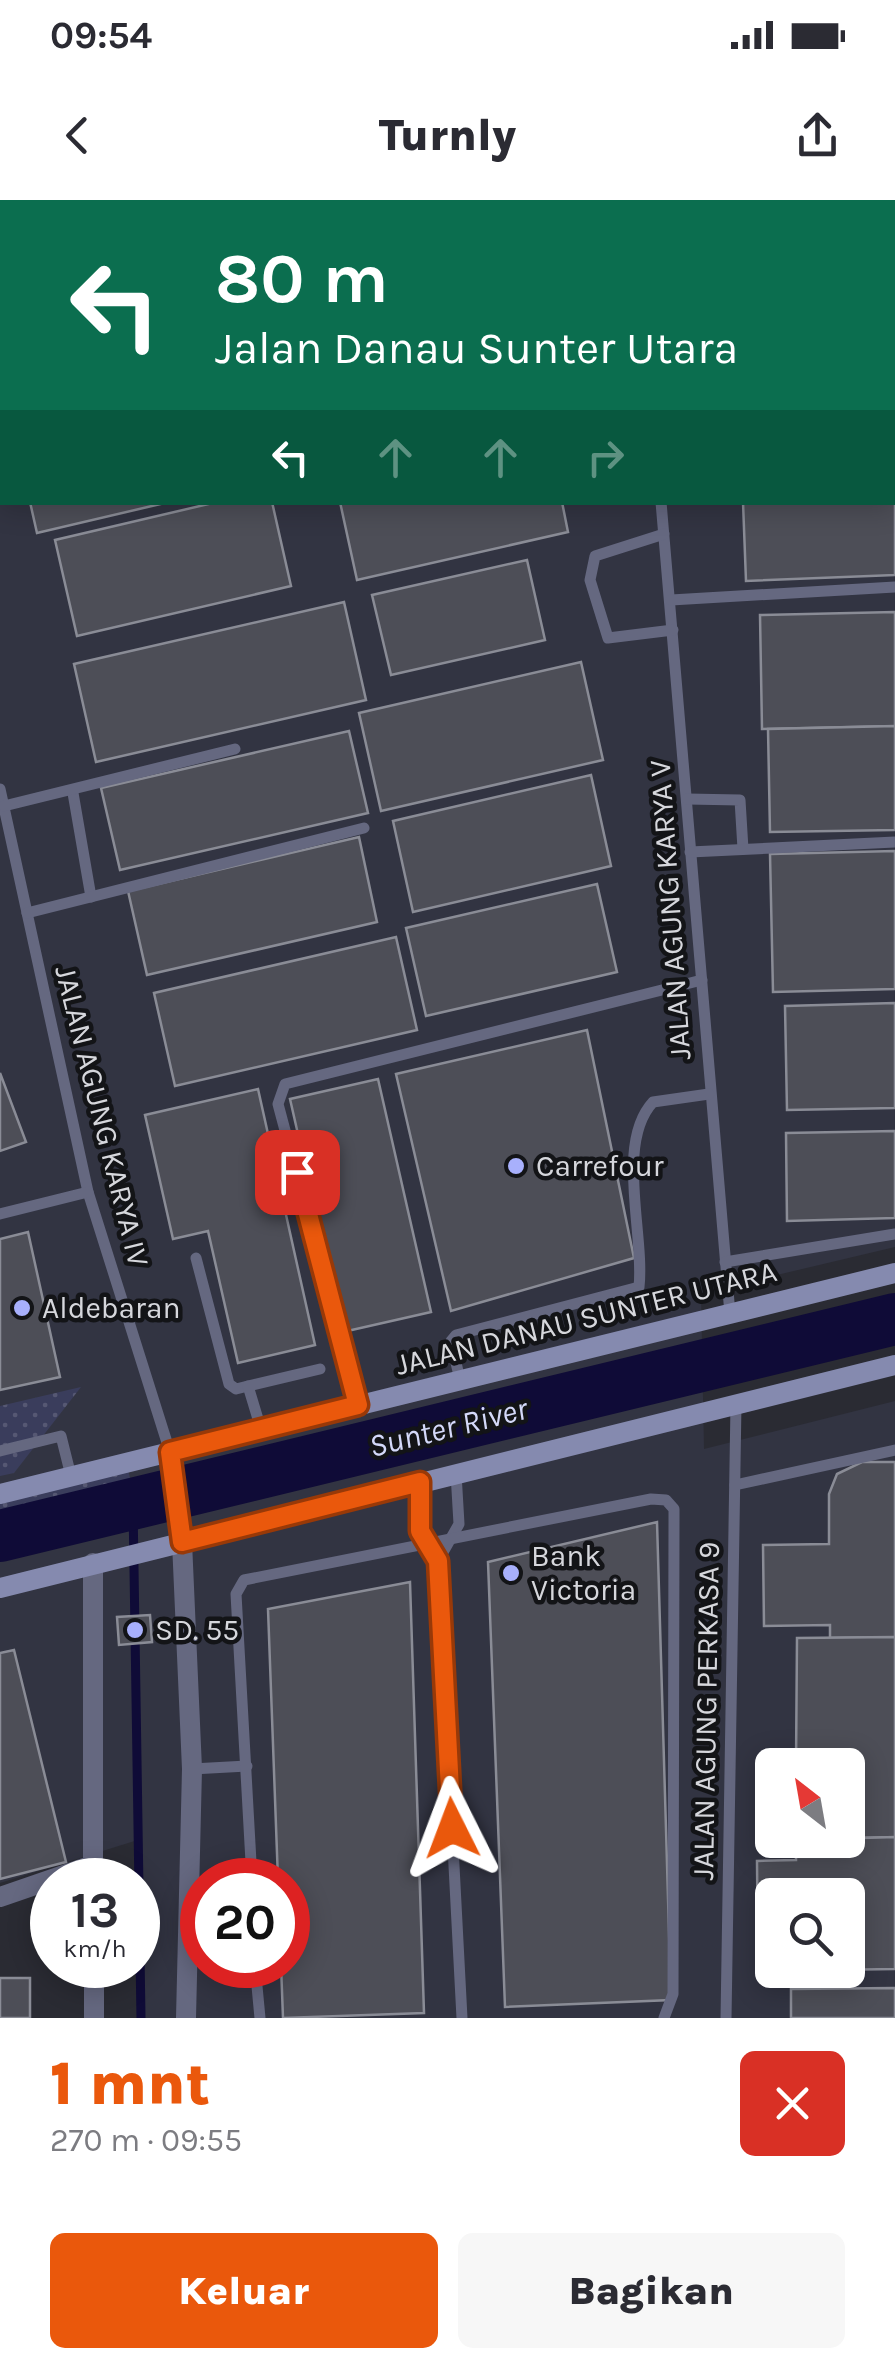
<!DOCTYPE html>
<html lang="id">
<head>
<meta charset="utf-8">
<style>
	:root { --surface:#fff; --page:#f7f7f7; --text:#2b2b33; --muted:#7c7c81; --accent:#ea580c }
	body { margin:0; font-family:Karla,sans-serif; background:var(--page); color:var(--text); height:100vh; display:flex; flex-direction:column; font-size:38px; white-space:nowrap }
	* { box-sizing:border-box; margin:0 }
	p { font-size:32px; color:var(--muted) }
	.icon { flex:none; width:55px; height:55px; fill:none; stroke:currentColor; stroke-width:2; stroke-linecap:round; stroke-linejoin:round }
	.map { position:relative; height:1818px; overflow:hidden }
	.side { display:flex; flex-direction:column; background:var(--surface); flex:1 }
	.side>* { flex:none }
	.hud { position:absolute; left:0px; top:0px; width:895px; height:305px; box-shadow:0 5px 25px #0003; background:#0b6e4f; color:#fff; overflow:hidden }
	.needle { width:65px; rotate:329deg }
	.buttons { position:absolute; left:755px; top:1548px; display:grid; gap:20px }
	.buttons a { display:grid; place-items:center; width:110px; height:110px; border-radius:15px; background:var(--surface); box-shadow:0 5px 25px #0003; font-size:50px }
	.speed { position:absolute; left:30px; top:1658px; display:flex; gap:20px; font-size:50px; font-weight:700; text-align:center }
	.speed>* { display:grid; place-content:center; width:130px; height:130px; border-radius:50%; background:var(--surface); box-shadow:0 5px 25px #0003; line-height:1 }
	.speed small { font-size:25px; font-weight:400 }
	.speed .limit { border:15px solid #d22; background:#fff; color:#111 }
	.pin { position:absolute; display:grid; place-items:center; width:85px; height:85px; color:#fff; margin:-42px; border-radius:20px; box-shadow:0 5px 15px #0006 }
	.me { position:absolute; width:110px; margin:-55px; rotate:357deg; stroke-linejoin:round; filter:drop-shadow(0 0 8px #0008) }
	.turn { display:flex; align-items:center; gap:35px; height:210px; padding:0 50px; font-size:45px }
	.turn .icon { width:130px; height:130px; stroke-width:2.5 }
	.turn b { display:block; font-size:70px; line-height:85px }
	.lanes { display:flex; align-items:center; height:95px; padding:0 50px; background:#0003; justify-content:center; gap:50px; direction:ltr }
	.lanes .off { opacity:.35 }
	.round { display:grid; place-items:center; flex:none; width:105px; height:105px; border-radius:15px; background:var(--page) }
	.summary { display:flex; align-items:center; justify-content:space-between; height:170px; padding:0 50px }
	h1 { font-size:60px; font-weight:800; line-height:75px; color:var(--accent) }
	.button { display:flex; gap:20px; margin-top:auto; padding:20px 50px }
	.button a { flex:1; height:115px; border-radius:15px; background:var(--accent); color:#fff; font-size:40px; font-weight:800; line-height:115px; text-align:center }
	.button a+a { background:var(--page); color:var(--text) }
	.status { display:flex; justify-content:space-between; align-items:center; height:70px; padding:0 50px; background:var(--surface); direction:ltr }
	.status svg { height:28px; fill:currentColor }
	header { display:flex; justify-content:space-between; align-items:center; height:130px; padding:0 50px; background:var(--surface); font-size:45px; font-weight:800 }
	.map>svg:first-child { display:block }
	.built { fill:#323442; fill-rule:evenodd }
	.green { fill:url(#green-dots) }
	.lines { fill:none; stroke-linecap:round; stroke-linejoin:round }
	.stream { stroke:#0f0b37; stroke-width:9 }
	.river { stroke:#0f0b37; stroke-width:52 }
	.building { fill:#4d4e57; stroke:#8a8c96; stroke-width:2.5; fill-rule:evenodd }
	.service { stroke:#656880; stroke-width:11 }
	.minor { stroke:#656880; stroke-width:20 }
	.secondary { stroke:#858aaf; stroke-width:20 }
	.route-casing { stroke:#983908; stroke-width:25 }
	.route { stroke:#ea580c; stroke-width:18 }
	.poi-dot { fill:#a8b0fc; stroke:#131417; stroke-width:4 }
	.labels { text-anchor:middle; stroke-width:9; stroke-linejoin:round; paint-order:stroke }
	.street-label { font-size:30px; fill:#d6d7dc; stroke:#131417 }
	.poi-label { font-size:30px; fill:#d6d7dc; stroke:#131417; text-anchor:start }
	.water-label { font-size:32px; font-style:italic; fill:#d4d9f9; stroke:#131417 }
</style>
</head>
<body>
<div class="status"><b>09:54</b><svg viewBox="0 0 49 12"><path d="M0 12V9h3v3zM5 12V6h3v6zM10 12V3h3v9zM15 12V0h3v12zM26 1h20v11H26zM47 4h2v5h-2z"/></svg></div>
<header><svg class="icon" aria-label="back" viewBox="0 0 24 24"><path d="M15 5l-7 7 7 7"/></svg>Turnly<svg class="icon" aria-label="share" viewBox="0 0 24 24"><path d="M12 15V3M7 8l5-5 5 5M5 13v7h14v-7"/></svg></header>
<div class="map">
<svg width="895" height="1818" viewBox="0 0 895 1818">
	<defs>
		<pattern id="green-dots" width="8" height="8" patternUnits="userSpaceOnUse" patternTransform="scale(2.5)"><rect width="8" height="8" fill="#3a3d5c"/><path d="M2 2h.1M6 6h.1" fill="none" stroke="#565873" stroke-width="1.8" stroke-linecap="round"/></pattern>
	</defs>
	<rect width="100%" height="100%" fill="#2a2b33"/>
	<path class="built" d="M0,0H895V1047L701,1093L704,1249L895,1201V1818H141V1639L0,1683ZM2,2H892V302H2ZM772,1565H848V1640H772ZM202,1680H288V1765H202ZM772,1695H848V1770H772Z"/>
	<g class="green">
		<polygon points="81,1187 14,1273 0,1276 0,1206"/>
		<polygon points="127,1265 135,1300 0,1332 0,1295"/>
	</g>
	<g class="lines">
		<polyline class="stream" points="133,1304 141,1818"/>
		<polyline class="river" points="0,1336 895,1119"/>
	</g>
	<g class="building">
		<polygon points="45,0 218,0 219,2 34,2"/>
		<polygon points="527,0 527,2 385,2 393,0"/>
		<polygon points="839,0 895,0 895,94 892,2 828,2"/>
		<polygon points="0,10 2,10 0,105"/>
		<polygon points="895,112 895,375 746,381 743,302 892,302"/>
		<polygon points="30,302 169,302 37,333"/>
		<polygon points="217,302 272,302 291,386 77,436 55,340"/>
		<polygon points="340,302 562,302 568,332 357,380"/>
		<polygon points="527,360 545,440 391,475 372,395"/>
		<polygon points="344,402 366,500 96,562 74,464"/>
		<polygon points="895,412 895,526 762,529 760,415"/>
		<polygon points="581,462 603,560 381,611 359,513"/>
		<polygon points="895,526 895,630 770,632 768,529"/>
		<polygon points="349,531 368,613 120,670 101,588"/>
		<polygon points="591,575 611,666 413,712 393,621"/>
		<polygon points="359,637 377,722 147,775 128,691"/>
		<polygon points="895,651 895,789 773,792 770,654"/>
		<polygon points="597,684 617,772 426,816 406,728"/>
		<polygon points="396,737 417,830 175,886 154,793"/>
		<polygon points="895,803 895,908 787,910 785,806"/>
		<polygon points="587,830 634,1058 451,1111 396,874"/>
		<polygon points="0,873 26,942 0,951"/>
		<polygon points="378,879 431,1112 343,1132 290,899"/>
		<polygon points="258,889 315,1145 238,1163 208,1031 173,1039 145,915"/>
		<polygon points="895,931 895,1018 787,1021 786,933"/>
		<polygon points="28,1032 60,1177 0,1190 0,1039"/>
		<polygon points="862,1262 895,1262 895,1437 830,1438 830,1425 764,1426 763,1345 829,1344 829,1294 837,1274"/>
		<polygon points="657,1322 671,1800 505,1807 488,1362"/>
		<polygon points="410,1382 424,1813 283,1818 281,1765 288,1765 288,1680 278,1680 268,1409"/>
		<polygon points="150,1415 152,1442 119,1445 117,1417"/>
		<polygon points="895,1437 895,1637 848,1638 848,1565 796,1565 797,1438"/>
		<polygon points="14,1450 66,1662 0,1679 0,1453"/>
		<path d="M895,1637V1769L758,1771L757,1661L796,1660V1640ZM772,1695H848V1770H772Z"/>
		<rect x="0" y="1778" width="30" height="40"/>
		<polygon points="895,1788 895,1818 791,1818 791,1789"/>
	</g>
	<g class="lines">
		<g class="service">
			<polyline points="604,0 604,2"/>
			<polyline points="0,107 2,107"/>
			<polyline points="892,107 895,107"/>
			<polyline points="661,302 730,1114"/>
			<polyline points="664,334 595,356 590,380 608,438 673,430"/>
			<polyline points="671,400 895,387"/>
			<polyline points="0,589 88,992 170,1252"/>
			<polyline points="73,593 91,697"/>
			<polyline points="687,599 740,600 743,649"/>
			<polyline points="4,606 235,549"/>
			<polyline points="690,652 895,642"/>
			<polyline points="27,713 364,628"/>
			<polyline points="0,1014 88,992"/>
			<polyline points="196,1058 229,1184 236,1189 248,1186"/>
			<polyline points="725,1062 895,1034"/>
			<path d="M460,1180L451,1141L456,1135L639,1087C645,1035 615,943 653,902L709,894"/>
			<polyline points="358,1205 278,904 285,884 702,780"/>
			<polyline points="261,1229 248,1186 320,1169"/>
			<polyline points="0,1251 61,1236 71,1276"/>
			<polyline points="420,1283 420,1331 438,1361 462,1818"/>
			<polyline points="735,1285 895,1250"/>
			<polyline points="438,1361 459,1324 456,1273"/>
			<polyline points="192,1569 247,1566"/>
			<polyline points="252,1680 236,1394 244,1380 651,1299 666,1300 674,1309 674,1320 673,1794 664,1818"/>
			<polyline points="255,1765 260,1818"/>
			<polyline points="726,1818 736,1204"/>
		</g>
		<g class="minor">
			<polyline points="170,1252 182,1342 192,1569 186,1818"/>
			<polyline points="93,1680 93,1363"/>
			<polyline points="0,1697 93,1665"/>
			<polyline points="94,1765 94,1818"/>
		</g>
		<g class="secondary">
			<polyline points="0,1294 895,1073"/>
			<polyline points="0,1388 895,1165"/>
		</g>
	</g>
	<g class="lines">
		<defs>
			<polyline id="route" points="297,972 358,1205 170,1252 182,1342 420,1282 420,1331 438,1361 452,1628"/>
		</defs>
		<use href="#route" class="route-casing"/>
		<use href="#route" class="route"/>
	</g>
	<g class="poi-dot">
		<circle cx="516" cy="966" r="10"/>
		<circle cx="22" cy="1108" r="10"/>
		<circle cx="511" cy="1373" r="10"/>
		<circle cx="135" cy="1430" r="10"/>
	</g>
	<g class="labels">
		<g class="street-label">
			<text transform="translate(670 710) rotate(-94)" y="10">JALAN AGUNG KARYA V</text>
			<text transform="translate(102 916) rotate(76)" y="10">JALAN AGUNG KARYA IV</text>
			<text transform="translate(586 1118) rotate(-14)" y="10">JALAN DANAU SUNTER UTARA</text>
			<text transform="translate(706 1511) rotate(-89)" y="10">JALAN AGUNG PERKASA 9</text>
		</g>
		<g class="poi-label">
			<text x="536" y="976">Carrefour</text>
			<text x="42" y="1118">Aldebaran</text>
			<text x="531" y="1366">Bank<tspan x="531" dy="34">Victoria</tspan></text>
			<text x="155" y="1440">SD. 55</text>
		</g>
		<g class="water-label">
			<text transform="translate(448 1227) rotate(-14)" y="11">Sunter River</text>
		</g>
	</g>
</svg>
<div class="buttons">
<a><svg class="needle" viewBox="-14 -14 28 28"><path d="M0-13l5 13h-10z" fill="#e53935"/><path d="M0 13l5-13h-10z" fill="#7c7c81"/></svg></a>
<a><svg class="icon" aria-label="search" viewBox="0 0 24 24"><circle cx="10" cy="10" r="6"/><path d="M15 15l6 6"/></svg></a>
</div>
<div class="speed"><div>13<small>km/h</small></div><div class="limit">20</div></div>
<div class="pin" style="left:297px;top:972px;background:#d93025"><svg class="icon" aria-label="arrive" viewBox="0 0 24 24"><path d="M6 21V4h12l-3 4 3 4H6"/></svg></div>
<svg class="me" style="left:452px;top:1628px" viewBox="-20 -20 40 40"><path d="M0-17L14 15 0 8-14 15z" fill="#ea580c" stroke="#fff" stroke-width="4"/></svg>
<div class="hud">
<div class="turn"><svg class="icon" aria-label="left" viewBox="0 0 24 24"><path d="M17 20v-9H6M10 6l-5 5 5 5"/></svg><div><b>80 m</b>Jalan Danau Sunter Utara</div></div>
<div class="lanes"><svg class="icon" aria-label="left" viewBox="0 0 24 24"><path d="M17 20v-9H6M10 6l-5 5 5 5"/></svg><svg class="icon off" aria-label="ahead" viewBox="0 0 24 24"><path d="M12 20V5M6 11l6-6 6 6"/></svg><svg class="icon off" aria-label="ahead" viewBox="0 0 24 24"><path d="M12 20V5M6 11l6-6 6 6"/></svg><svg class="icon off" aria-label="right" viewBox="0 0 24 24"><path d="M7 20v-9h11M14 6l5 5-5 5"/></svg></div>
</div>
</div>
<section class="side">
<div class="summary"><div><h1>1 mnt</h1><p>270 m · 09:55</p></div><a class="round" style="background:#d93025;color:#fff"><svg class="icon" aria-label="close" viewBox="0 0 24 24"><path d="M6 6l12 12M18 6L6 18"/></svg></a></div>
<div class="button"><a>Keluar</a><a>Bagikan</a></div>
</section>
</body>
</html>
